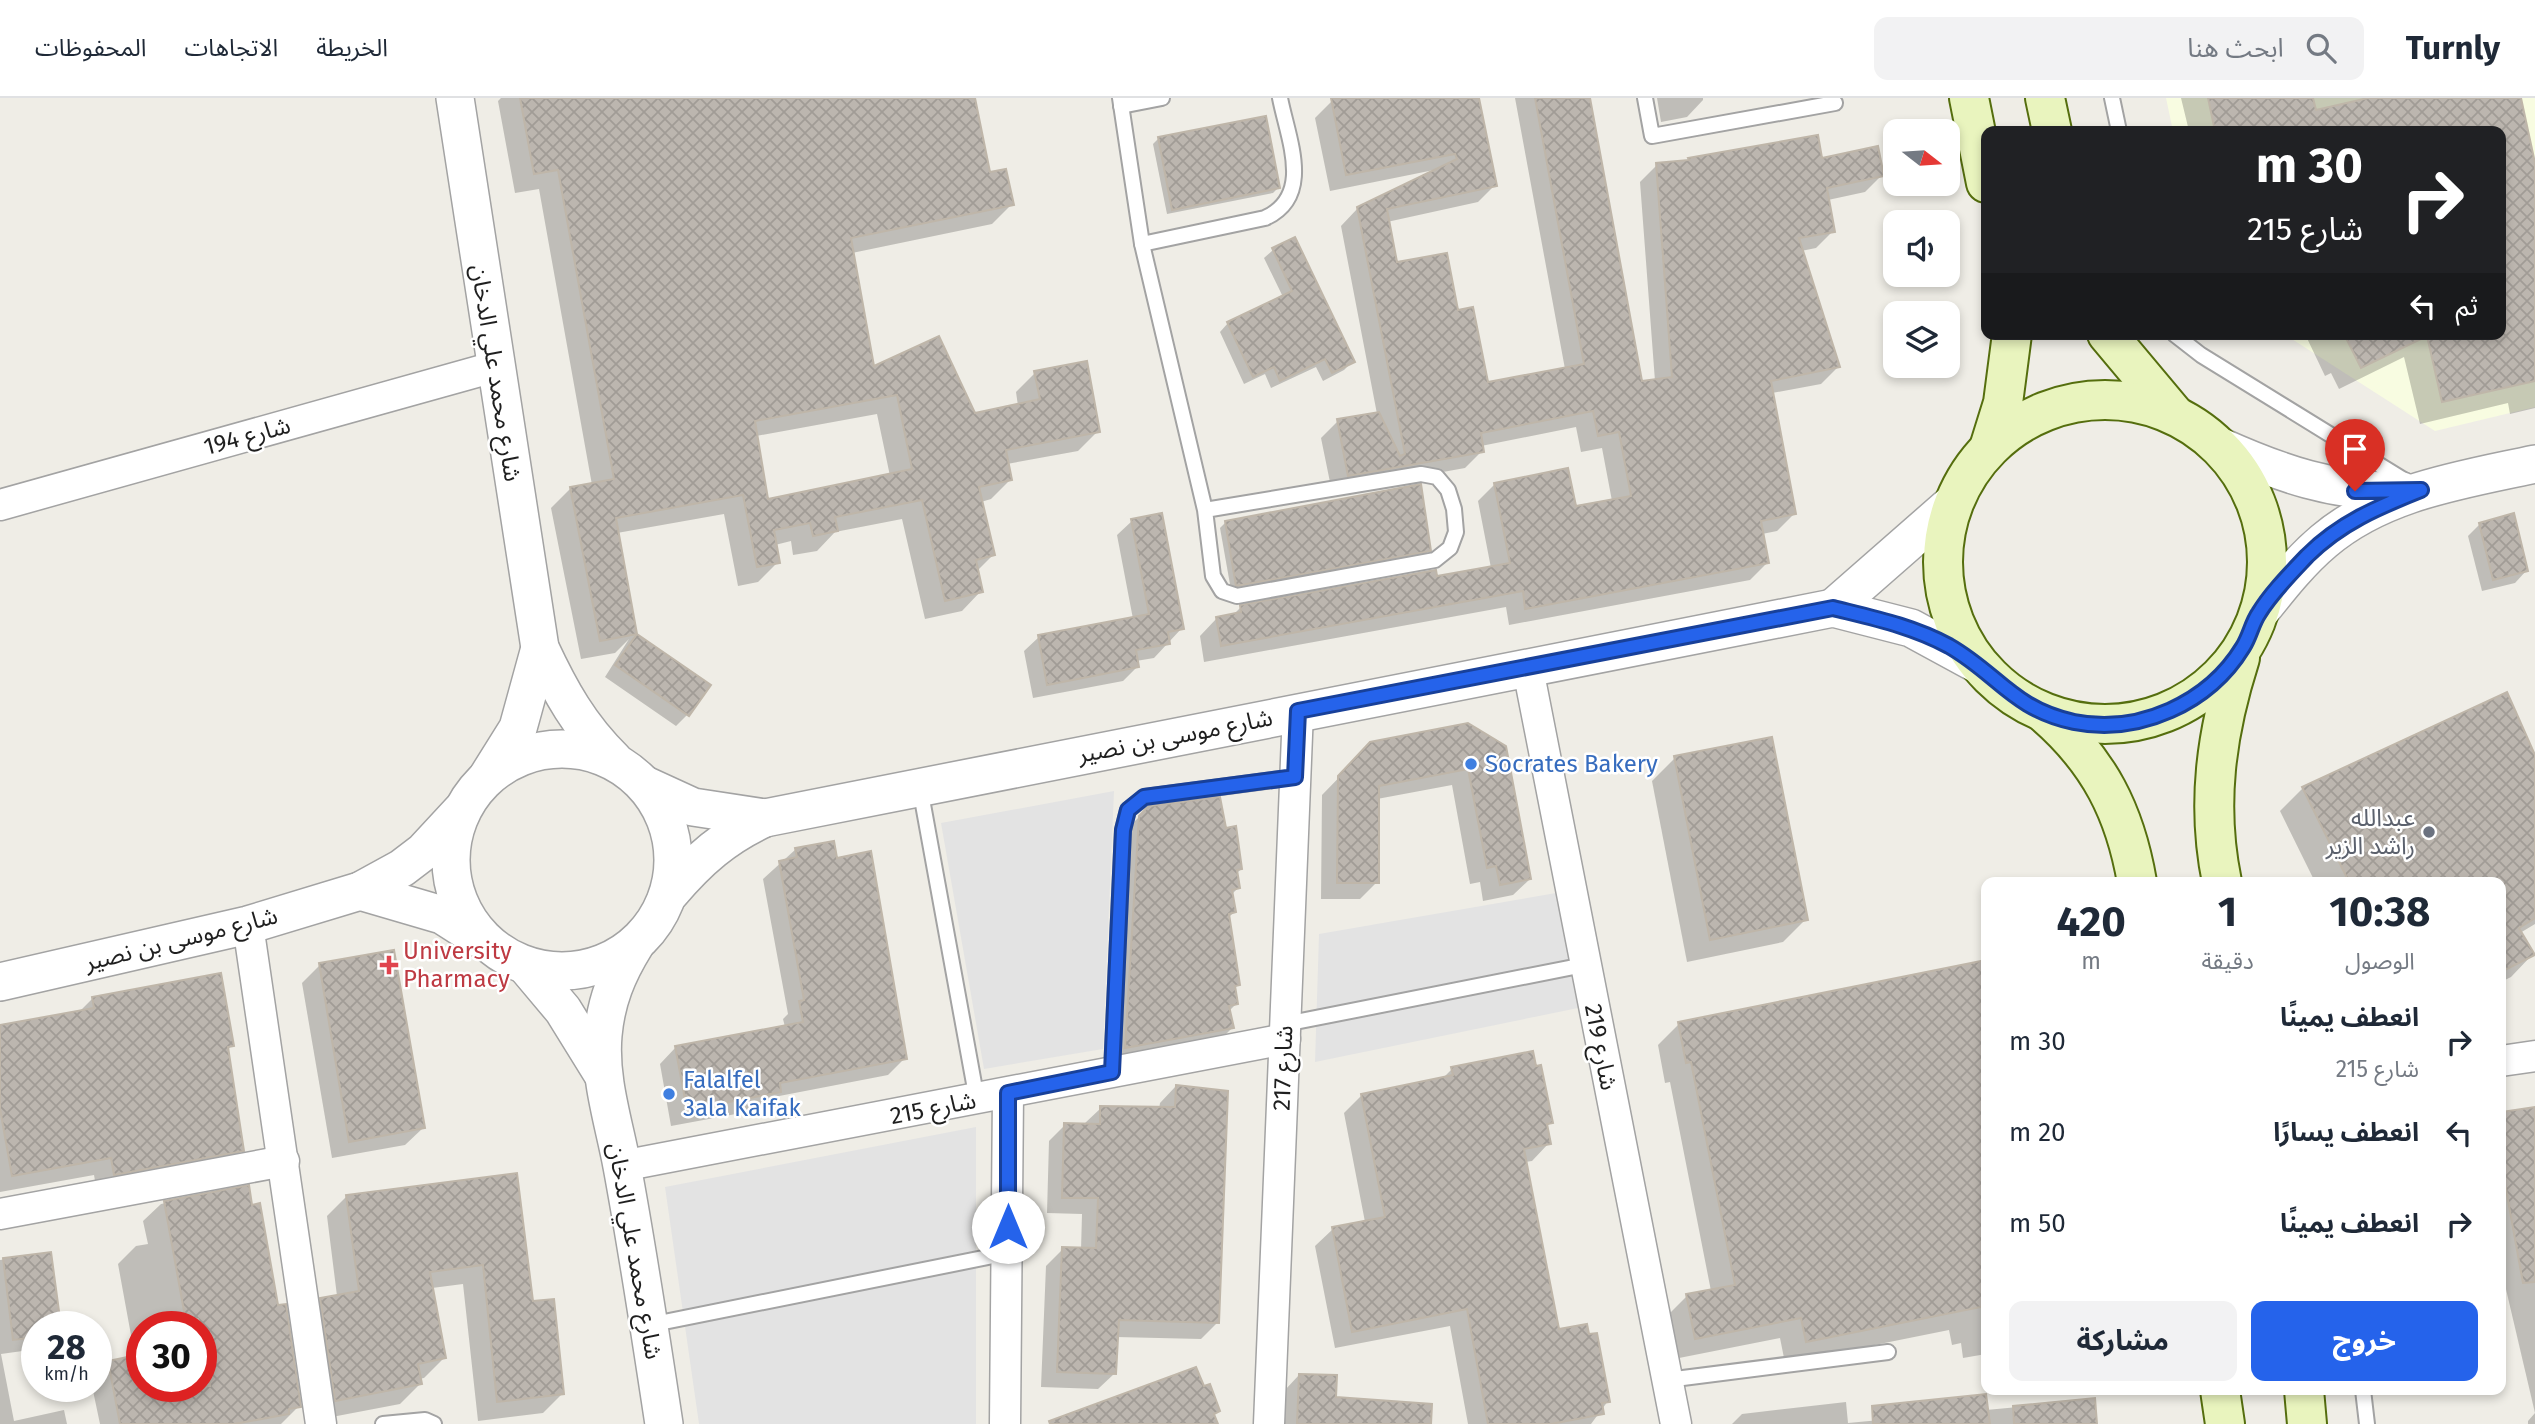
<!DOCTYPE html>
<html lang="ar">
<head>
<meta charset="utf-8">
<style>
	:root { --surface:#fff; --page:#f2f2f3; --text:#1f2937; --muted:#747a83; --line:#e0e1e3; --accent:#2563eb }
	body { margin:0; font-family:"Fira Sans","Noto Sans Arabic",sans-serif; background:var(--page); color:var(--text); direction:rtl; height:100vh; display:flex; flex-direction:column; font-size:26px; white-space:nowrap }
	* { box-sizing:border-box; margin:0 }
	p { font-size:23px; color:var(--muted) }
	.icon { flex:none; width:38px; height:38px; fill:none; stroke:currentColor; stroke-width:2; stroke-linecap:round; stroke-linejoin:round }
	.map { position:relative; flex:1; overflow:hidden; direction:ltr }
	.details { position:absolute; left:1981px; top:779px; width:525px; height:518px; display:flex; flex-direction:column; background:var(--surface); border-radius:14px; box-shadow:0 4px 10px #0003; direction:rtl }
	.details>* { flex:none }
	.banner { position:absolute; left:1981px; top:28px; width:525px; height:214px; border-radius:14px; box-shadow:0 4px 10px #0003; direction:rtl; background:#202124; color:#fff; overflow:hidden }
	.needle { width:46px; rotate:107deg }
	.buttons { position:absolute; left:1883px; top:21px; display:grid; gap:14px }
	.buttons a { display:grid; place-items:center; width:77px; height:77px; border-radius:14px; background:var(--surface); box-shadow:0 4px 10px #0003; font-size:35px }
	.speed { position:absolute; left:21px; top:1213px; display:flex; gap:14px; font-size:35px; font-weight:700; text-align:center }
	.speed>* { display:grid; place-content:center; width:91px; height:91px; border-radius:50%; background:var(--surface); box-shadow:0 4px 10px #0003; line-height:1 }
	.speed small { font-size:18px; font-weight:400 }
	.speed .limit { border:10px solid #d22; background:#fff; color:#111 }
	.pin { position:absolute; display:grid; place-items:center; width:60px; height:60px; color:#fff; margin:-72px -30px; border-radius:50% 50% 50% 0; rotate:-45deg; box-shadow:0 0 7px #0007 }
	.pin .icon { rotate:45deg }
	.me { position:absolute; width:77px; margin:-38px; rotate:0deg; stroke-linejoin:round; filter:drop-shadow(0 0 5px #0008) }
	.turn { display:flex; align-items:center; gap:24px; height:147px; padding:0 28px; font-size:32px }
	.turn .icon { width:91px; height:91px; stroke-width:2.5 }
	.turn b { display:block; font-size:49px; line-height:60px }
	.then { display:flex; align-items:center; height:66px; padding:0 28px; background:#0003; gap:14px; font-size:26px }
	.eta { display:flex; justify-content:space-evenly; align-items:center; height:119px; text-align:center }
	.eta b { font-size:42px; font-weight:700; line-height:49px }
	.button { display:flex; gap:14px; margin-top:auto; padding:14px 28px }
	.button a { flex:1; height:80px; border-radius:14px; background:var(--accent); color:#fff; font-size:28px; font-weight:700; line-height:80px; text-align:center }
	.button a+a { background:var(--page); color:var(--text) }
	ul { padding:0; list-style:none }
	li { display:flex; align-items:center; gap:21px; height:91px; padding:0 28px }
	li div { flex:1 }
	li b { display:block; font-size:26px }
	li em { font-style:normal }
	header { display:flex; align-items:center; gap:42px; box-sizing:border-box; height:98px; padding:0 35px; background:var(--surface); border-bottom:2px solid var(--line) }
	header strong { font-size:33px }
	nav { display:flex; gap:38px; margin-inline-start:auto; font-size:24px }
	.search { width:490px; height:63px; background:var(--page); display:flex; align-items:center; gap:18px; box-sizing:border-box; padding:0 24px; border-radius:14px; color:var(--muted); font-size:26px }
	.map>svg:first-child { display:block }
	.education { fill:#f8fce1 }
	.parking { fill:#e3e3e3 }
	.shadow { fill:#0003; fill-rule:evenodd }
	.building { fill:url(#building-cross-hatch); stroke:#bfb6a9; stroke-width:2; fill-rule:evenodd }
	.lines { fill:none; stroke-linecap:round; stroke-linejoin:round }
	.service-casing { stroke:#a3a3a3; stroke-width:18 }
	.minor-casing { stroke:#a3a3a3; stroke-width:33 }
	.tertiary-casing { stroke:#a3a3a3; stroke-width:40 }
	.secondary-casing { stroke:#556e0e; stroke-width:42 }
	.service { stroke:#fff; stroke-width:14 }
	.minor { stroke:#fff; stroke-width:30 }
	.tertiary { stroke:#fff; stroke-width:37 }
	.secondary { stroke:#e9f4be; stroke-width:38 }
	.route-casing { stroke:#184099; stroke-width:18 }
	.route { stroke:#2563eb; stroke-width:12 }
	.shop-dot { fill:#3f7fe0; stroke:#fff; stroke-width:2.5 }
	.worship-dot { fill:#6b7280; stroke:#fff; stroke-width:2.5 }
	.health-dot { fill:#e0444e; stroke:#fff; stroke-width:2.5 }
	.labels { text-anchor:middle; stroke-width:5; stroke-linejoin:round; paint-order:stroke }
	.street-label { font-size:24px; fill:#1f1f1f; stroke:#fff }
	.shop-label { font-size:24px; fill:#366cbe; stroke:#fff; text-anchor:start }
	.worship-label { font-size:24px; fill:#5b616d; stroke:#fff; text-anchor:end }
	.health-label { font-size:24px; fill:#be3a42; stroke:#fff; text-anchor:start }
</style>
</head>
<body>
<header>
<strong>Turnly</strong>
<div class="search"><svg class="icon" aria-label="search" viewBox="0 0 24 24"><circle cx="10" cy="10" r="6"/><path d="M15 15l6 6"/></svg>ابحث هنا</div>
<nav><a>الخريطة</a><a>الاتجاهات</a><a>المحفوظات</a></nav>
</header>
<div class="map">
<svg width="2535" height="1326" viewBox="0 0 2535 1326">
	<defs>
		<pattern id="building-cross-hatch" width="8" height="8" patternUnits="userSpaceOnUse" patternTransform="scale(1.75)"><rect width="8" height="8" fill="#bcb6af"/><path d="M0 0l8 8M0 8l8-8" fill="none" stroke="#a19c96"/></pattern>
	</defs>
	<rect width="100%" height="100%" fill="#efede6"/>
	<polygon class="education" points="2166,0 2535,0 2535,309 2435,333 2284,236 2501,236 2501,33 2173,33"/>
	<g class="parking">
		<polygon points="1114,693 1103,951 984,971 941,725"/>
		<polygon points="1556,795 1578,910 1315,964 1319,836"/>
		<polygon points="976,1029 976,1326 699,1326 665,1089"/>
	</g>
	<g class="shadow">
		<path d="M501,0H973L989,77L1012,106L992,126L852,155L872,270L974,317L1018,308L1016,294L1035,275L1098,333L1078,353L1007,366L1010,382L991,401L981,404L993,457L977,473L981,493L962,513L925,521L902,421L835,434L817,453L793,457L791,443L775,447L778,464L758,484L738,488L724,416L617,435L635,537L708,587L687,617L676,628L605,579L629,541L615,555L581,561L551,410L571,390L592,387L539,91L515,95L498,3ZM877,316L890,378L767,403L756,338Z"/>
		<polygon points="1349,0 1477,0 1495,87 1478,104 1387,124 1396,166 1456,214 1486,286 1565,271 1515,0 1588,0 1641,285 1655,283 1640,84 1657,67 1686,64 1689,61 1821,62 1882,77 1865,94 1828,102 1833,133 1816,150 1801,153 1838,269 1821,286 1772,295 1794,416 1777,433 1762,436 1767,465 1750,482 1509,527 1506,509 1204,564 1200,538 1217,520 1232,518 1241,509 1491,470 1478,403 1495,386 1575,410 1612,403 1602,350 1581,354 1576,329 1481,348 1482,353 1465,370 1332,394 1321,340 1338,323 1377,316 1341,128 1358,110 1434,72 1330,93 1315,20 1332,3"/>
		<polygon points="1657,0 1703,0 1703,2 1687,19 1661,24"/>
		<polygon points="2181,0 2519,0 2535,73 2535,310 2510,316 2508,305 2420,326 2404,259 2339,291 2331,275 2325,278 2305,236 2501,236 2501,33 2189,33"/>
		<polygon points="1158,41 1278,90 1273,95 1167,116 1153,46"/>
		<polygon points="1295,141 1353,263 1344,272 1323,283 1316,269 1271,290 1265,276 1244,286 1220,234 1228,225 1283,199 1264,160 1273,152"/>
		<polygon points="1420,388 1431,451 1425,456 1231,492 1220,430 1226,424"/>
		<polygon points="1132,423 1182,530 1154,560 1136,563 1137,569 1123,583 1033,600 1024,553 1039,539 1133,521 1117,437"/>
		<polygon points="2480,426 2526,473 2515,485 2482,493 2468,438"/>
		<polygon points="1468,627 1530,781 1513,797 1483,803 1480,784 1470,786 1452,687 1377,701 1377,784 1360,801 1321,801 1322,697 1358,660"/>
		<polygon points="1675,660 1806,821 1783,844 1687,864 1652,683"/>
		<polygon points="2535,662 2535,826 2520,835 2533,856 2511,879 2501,884 2501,784 2315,784 2280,713 2303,690"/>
		<polygon points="1144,714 1225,732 1241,771 1236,776 1238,790 1231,797 1234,814 1228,820 1238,887 1234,891 1236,906 1229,913 1232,930 1219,943 1113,962 1130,728"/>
		<polygon points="796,751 835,762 905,960 888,977 774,999 763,1011 671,1028 660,966 676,949 785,929 783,921 788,916 763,781"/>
		<polygon points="1986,864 1986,1256 1963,1260 1961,1245 1952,1247 1949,1232 1785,1265 1780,1240 1674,1261 1666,1219 1687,1198 1711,1193 1670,984 1665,985 1658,947 1679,926"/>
		<polygon points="320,867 423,1030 405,1047 332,1060 302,885"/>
		<polygon points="93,900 232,947 227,953 242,1052 224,1070 97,1094 94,1077 0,1094 0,928 79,914"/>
		<polygon points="1452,971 1551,1025 1546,1029 1549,1045 1532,1063 1525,1064 1557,1233 1608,1303 1591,1326 1468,1326 1450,1228 1335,1250 1315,1148 1333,1131 1365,1124 1344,1015 1362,997 1442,981"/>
		<polygon points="1176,988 1218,1224 1201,1241 1116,1239 1115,1275 1098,1291 1041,1289 1046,1168 1063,1151 1081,1152 1082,1116 1047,1115 1049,1043 1065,1027 1084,1026 1101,1010 1159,1011 1160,1005"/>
		<polygon points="2535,1011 2535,1315 2501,1170 2501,1015"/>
		<polygon points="515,1077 531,1205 563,1295 543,1315 478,1323 463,1186 432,1190 444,1260 424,1280 419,1281 420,1286 400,1306 316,1322 301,1221 321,1201 337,1198 327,1118 347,1098"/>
		<path d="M247,1089L299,1308L281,1326H100L92,1288H96V1277L108,1265L135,1259L118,1166L136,1148L148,1146L143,1123L161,1106ZM142,1228H201V1288H142Z"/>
		<polygon points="49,1156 59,1228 37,1228 37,1251 1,1256 14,1323 64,1312 67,1326 0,1326 0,1162"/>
		<polygon points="1299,1277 1334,1301 1415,1326 1283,1326 1285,1292"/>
		<polygon points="2093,1302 2096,1326 1732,1326 1742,1316 1846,1304 1848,1325"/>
		<polygon points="2535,1315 2535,1326 2528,1326 2528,1323"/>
	</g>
	<g class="building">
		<path d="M520,0H975L990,74L1006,71L1014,107L851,140L874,268L939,238L975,315L1040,301L1034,273L1087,263L1100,334L1006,352L1012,382L979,389L995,457L976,462L983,494L945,503L922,402L835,419L838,433L813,438L810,425L774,432L780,465L757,469L743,397L616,420L637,536L600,543L570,389L614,381L558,72L534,76ZM897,297L912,371L768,401L755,323Z"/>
		<polygon points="1331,0 1479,0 1497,88 1387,111 1397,164 1447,155 1458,212 1473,209 1488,284 1584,266 1535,0 1590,0 1642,283 1672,279 1656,65 1689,62 1688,60 1818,37 1822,60 1878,48 1884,78 1827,90 1835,134 1799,140 1840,269 1771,283 1796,416 1761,423 1769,465 1525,511 1523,493 1221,548 1216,519 1241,514 1240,507 1436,472 1437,478 1510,465 1494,385 1568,370 1576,408 1631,398 1619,334 1598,338 1593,313 1481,335 1484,354 1348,378 1337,321 1379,314 1400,358 1405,356 1357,109 1457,61 1455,56 1346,77"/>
		<polygon points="2208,0 2313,0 2316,12 2368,0 2521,0 2535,65 2535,283 2442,304 2427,238 2361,270 2344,236 2501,236 2501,33 2215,33"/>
		<polygon points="1266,18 1280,90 1172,112 1158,39"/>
		<polygon points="1295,139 1355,264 1332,275 1325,261 1280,283 1274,269 1253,279 1227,224 1292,193 1272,150"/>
		<polygon points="1421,386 1431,453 1236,488 1225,423"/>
		<polygon points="1162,415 1184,531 1168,534 1170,546 1136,552 1139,569 1047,587 1038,537 1149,516 1131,421"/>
		<polygon points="2514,415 2528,473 2493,482 2479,425"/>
		<polygon points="637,536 711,587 689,618 615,567"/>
		<polygon points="2507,594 2535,657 2535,820 2519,830 2535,857 2501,874 2501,784 2349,784 2302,689"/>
		<polygon points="1468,625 1506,648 1531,781 1500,787 1496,768 1487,770 1468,671 1379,688 1379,785 1337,785 1338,678 1370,644"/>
		<polygon points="1772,639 1808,822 1710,842 1674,658"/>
		<polygon points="1220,699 1226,730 1236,728 1242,771 1237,772 1240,790 1232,792 1236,814 1229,816 1240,887 1235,888 1238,906 1229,908 1234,930 1125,950 1139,718 1149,708"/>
		<polygon points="834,743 837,760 871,753 907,961 780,985 781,994 687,1012 675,948 803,924 799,903 804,902 779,763 797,759 795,750"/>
		<polygon points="394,852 425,1030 349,1044 319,865"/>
		<polygon points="1986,862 1986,1208 1806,1244 1801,1220 1695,1241 1686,1196 1735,1187 1691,964 1686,965 1678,924"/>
		<polygon points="221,875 234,948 228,949 244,1053 114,1077 111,1060 12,1078 0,1011 0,927 94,910 92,899"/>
		<polygon points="1533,953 1536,968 1541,967 1553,1025 1547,1026 1551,1046 1524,1051 1559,1231 1587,1226 1589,1236 1597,1235 1610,1304 1602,1305 1604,1316 1551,1326 1488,1326 1467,1211 1352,1234 1332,1129 1385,1119 1361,996 1453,977 1451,969"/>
		<polygon points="1176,987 1228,993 1219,1225 1119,1222 1116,1276 1057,1274 1062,1149 1096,1150 1098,1100 1062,1100 1064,1025 1100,1026 1100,1008 1175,1009"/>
		<polygon points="2535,1009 2535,1184 2523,1185 2501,1064 2501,1014"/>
		<polygon points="517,1075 533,1203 554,1201 564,1296 497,1304 483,1167 430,1174 446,1260 418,1266 422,1286 335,1303 320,1200 359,1193 346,1097"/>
		<polygon points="249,1087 252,1107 260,1105 278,1207 286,1206 301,1309 289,1311 289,1316 234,1326 120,1326 108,1263 142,1256 142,1288 210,1288 201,1228 198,1221 186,1224 164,1103"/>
		<polygon points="51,1154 61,1228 37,1228 37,1239 13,1242 3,1160"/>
		<polygon points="1196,1269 1204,1288 1210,1286 1220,1313 1214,1316 1218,1326 1050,1326 1049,1323"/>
		<polygon points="1299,1276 1337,1277 1336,1299 1432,1306 1431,1326 1297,1326"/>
		<polygon points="1986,1296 1990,1326 1873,1326 1872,1308"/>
		<polygon points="2095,1300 2097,1326 2014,1326 2013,1308"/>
	</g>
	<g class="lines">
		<defs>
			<g id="service">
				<polyline points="1120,0 1142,146 1205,412 1213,478 1222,493 1237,498 1435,462 1450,450 1456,434 1454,411 1448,392 1437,379 1421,376 1205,412"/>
				<polyline points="1645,0 1652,38 1835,5"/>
				<polyline points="2112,0 2119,33"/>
				<polyline points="1121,8 1162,0"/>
				<path d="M1142,146L1265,120C1314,98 1288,41 1280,0"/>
				<polyline points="2174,236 2201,257 2407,384"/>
				<polyline points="920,690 977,1002"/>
				<polyline points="1285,926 1584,867"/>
				<polyline points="1112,974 1123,732 1128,712 1145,699 1295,679"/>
				<polyline points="649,1227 1008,1155"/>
				<polyline points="1667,1282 1888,1254"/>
				<polyline points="2363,1292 2367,1326"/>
				<polyline points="383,1326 425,1322 434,1326"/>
			</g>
			<g id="minor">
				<polyline points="0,407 494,269"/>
				<polyline points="1528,571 1676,1326"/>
				<polyline points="248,827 321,1326"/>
				<polyline points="2501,963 2535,958"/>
				<polyline points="622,1068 1285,941"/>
				<polyline points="0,1116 284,1063"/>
				<polyline points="1005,1326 1008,995"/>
				<polyline points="1269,1326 1298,613"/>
			</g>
			<g id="tertiary">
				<path d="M455,0L540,550C560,593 580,629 614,662"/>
				<path d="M2219,348C2279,375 2335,395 2402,393"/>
				<polyline points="1833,510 1954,404"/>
				<path d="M2259,515C2279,490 2299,464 2324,443C2383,393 2462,382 2535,366"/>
				<circle cx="562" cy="762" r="111"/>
				<polyline points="488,678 518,630 540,550"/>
				<polyline points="645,687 693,709 765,720"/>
				<polyline points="360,793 442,817 478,840"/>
				<path d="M670,795C698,762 725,738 765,720L1833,510L1911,530L1979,567"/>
				<path d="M635,847C617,876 606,903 603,937C599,981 614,1025 622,1068C638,1154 651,1240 664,1326"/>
				<polyline points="526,868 563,912 602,975"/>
				<polyline points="0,884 248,827 360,793 402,770 423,754 461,713"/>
			</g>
			<g id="secondary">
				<polyline points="1969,0 1986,85"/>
				<polyline points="2045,0 2052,33"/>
				<polyline points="2107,236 2174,316"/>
				<circle cx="2105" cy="464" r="162"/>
				<polyline points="1989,350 2003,305 2012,236"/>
				<path d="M2045,616C2099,663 2125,714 2137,784"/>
				<path d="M2222,784C2206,707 2216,635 2240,560"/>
				<polyline points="2220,1292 2225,1326"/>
				<polyline points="2304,1292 2307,1326"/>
			</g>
		</defs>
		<use href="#service" class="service-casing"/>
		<use href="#minor" class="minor-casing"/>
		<use href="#tertiary" class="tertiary-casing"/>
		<use href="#secondary" class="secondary-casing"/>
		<use href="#service" class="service"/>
		<use href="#minor" class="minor"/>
		<use href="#tertiary" class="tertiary"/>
		<use href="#secondary" class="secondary"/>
	</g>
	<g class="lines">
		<defs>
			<path id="route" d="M1008,1129V995L1112,974L1123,732L1128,712L1144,699L1295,679L1298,613L1833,510C1873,520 1912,528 1949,548C1998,576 2013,611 2074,624C2139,637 2209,605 2243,549C2250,538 2252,525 2259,515C2271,495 2291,475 2307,458C2340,425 2378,409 2421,392L2355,393"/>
		</defs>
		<use href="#route" class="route-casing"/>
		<use href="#route" class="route"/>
	</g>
	<g class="shop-dot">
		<circle cx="1471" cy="666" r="7"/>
		<circle cx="669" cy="996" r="7"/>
	</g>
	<circle class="worship-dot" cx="2429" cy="734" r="7"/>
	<path class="health-dot" d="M385.5 856.5h7v7h7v7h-7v7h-7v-7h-7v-7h7z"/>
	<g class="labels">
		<g class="street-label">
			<text transform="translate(496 275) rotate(81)" y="8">شارع محمد علي الدخان</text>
			<text transform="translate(247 338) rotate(-15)" y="8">شارع 194</text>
			<text transform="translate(1175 638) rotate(-11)" y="8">شارع موسى بن نصير</text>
			<text transform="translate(181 841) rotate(-14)" y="8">شارع موسى بن نصير</text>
			<text transform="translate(1601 949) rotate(79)" y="8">شارع 219</text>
			<text transform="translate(1283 970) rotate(-88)" y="8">شارع 217</text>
			<text transform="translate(933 1010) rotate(-11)" y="8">شارع 215</text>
			<text transform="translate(635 1153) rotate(80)" y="8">شارع محمد علي الدخان</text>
		</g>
		<g class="shop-label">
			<text x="1485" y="674">Socrates Bakery</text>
			<text x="683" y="990">Falalfel<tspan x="683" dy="28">3ala Kaifak</tspan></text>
		</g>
		<g class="worship-label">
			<text x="2415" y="728">عبدالله<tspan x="2415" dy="28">راشد الزير</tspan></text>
		</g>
		<g class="health-label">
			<text x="403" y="861">University<tspan x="403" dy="28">Pharmacy</tspan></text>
		</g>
	</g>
</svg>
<div class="buttons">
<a><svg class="needle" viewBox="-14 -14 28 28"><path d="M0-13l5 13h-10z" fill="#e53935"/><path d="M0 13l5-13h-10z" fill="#747a83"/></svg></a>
<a><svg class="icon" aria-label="sound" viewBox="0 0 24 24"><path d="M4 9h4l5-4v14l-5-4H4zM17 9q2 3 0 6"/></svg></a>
<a><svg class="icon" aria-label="layers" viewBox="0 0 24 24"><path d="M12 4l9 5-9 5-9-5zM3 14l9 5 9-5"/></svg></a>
</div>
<div class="speed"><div>28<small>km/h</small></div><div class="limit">30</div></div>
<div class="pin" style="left:2355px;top:393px;background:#d93025"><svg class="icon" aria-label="arrive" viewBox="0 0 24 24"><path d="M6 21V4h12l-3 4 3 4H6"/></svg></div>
<svg class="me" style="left:1008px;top:1129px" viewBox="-20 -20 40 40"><circle r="19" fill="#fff"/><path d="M0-13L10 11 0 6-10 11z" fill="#2563eb"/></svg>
<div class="banner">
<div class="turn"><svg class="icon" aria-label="right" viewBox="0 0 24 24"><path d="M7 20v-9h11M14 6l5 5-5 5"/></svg><div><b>30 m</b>شارع 215</div></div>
<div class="then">ثم<svg class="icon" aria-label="left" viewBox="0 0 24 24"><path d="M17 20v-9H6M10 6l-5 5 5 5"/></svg></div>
</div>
<section class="details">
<div class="eta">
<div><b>10:38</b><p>الوصول</p></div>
<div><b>1</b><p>دقيقة</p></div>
<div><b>420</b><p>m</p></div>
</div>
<ul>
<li><svg class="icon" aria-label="right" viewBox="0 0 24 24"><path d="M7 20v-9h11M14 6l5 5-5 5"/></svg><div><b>انعطف يمينًا</b><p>شارع 215</p></div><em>30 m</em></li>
<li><svg class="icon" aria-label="left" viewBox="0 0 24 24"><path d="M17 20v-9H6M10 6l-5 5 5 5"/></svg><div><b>انعطف يسارًا</b></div><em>20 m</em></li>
<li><svg class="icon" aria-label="right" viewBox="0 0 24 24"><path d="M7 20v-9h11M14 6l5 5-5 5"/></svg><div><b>انعطف يمينًا</b></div><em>50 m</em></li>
</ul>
<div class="button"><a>خروج</a><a>مشاركة</a></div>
</section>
</div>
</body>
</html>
